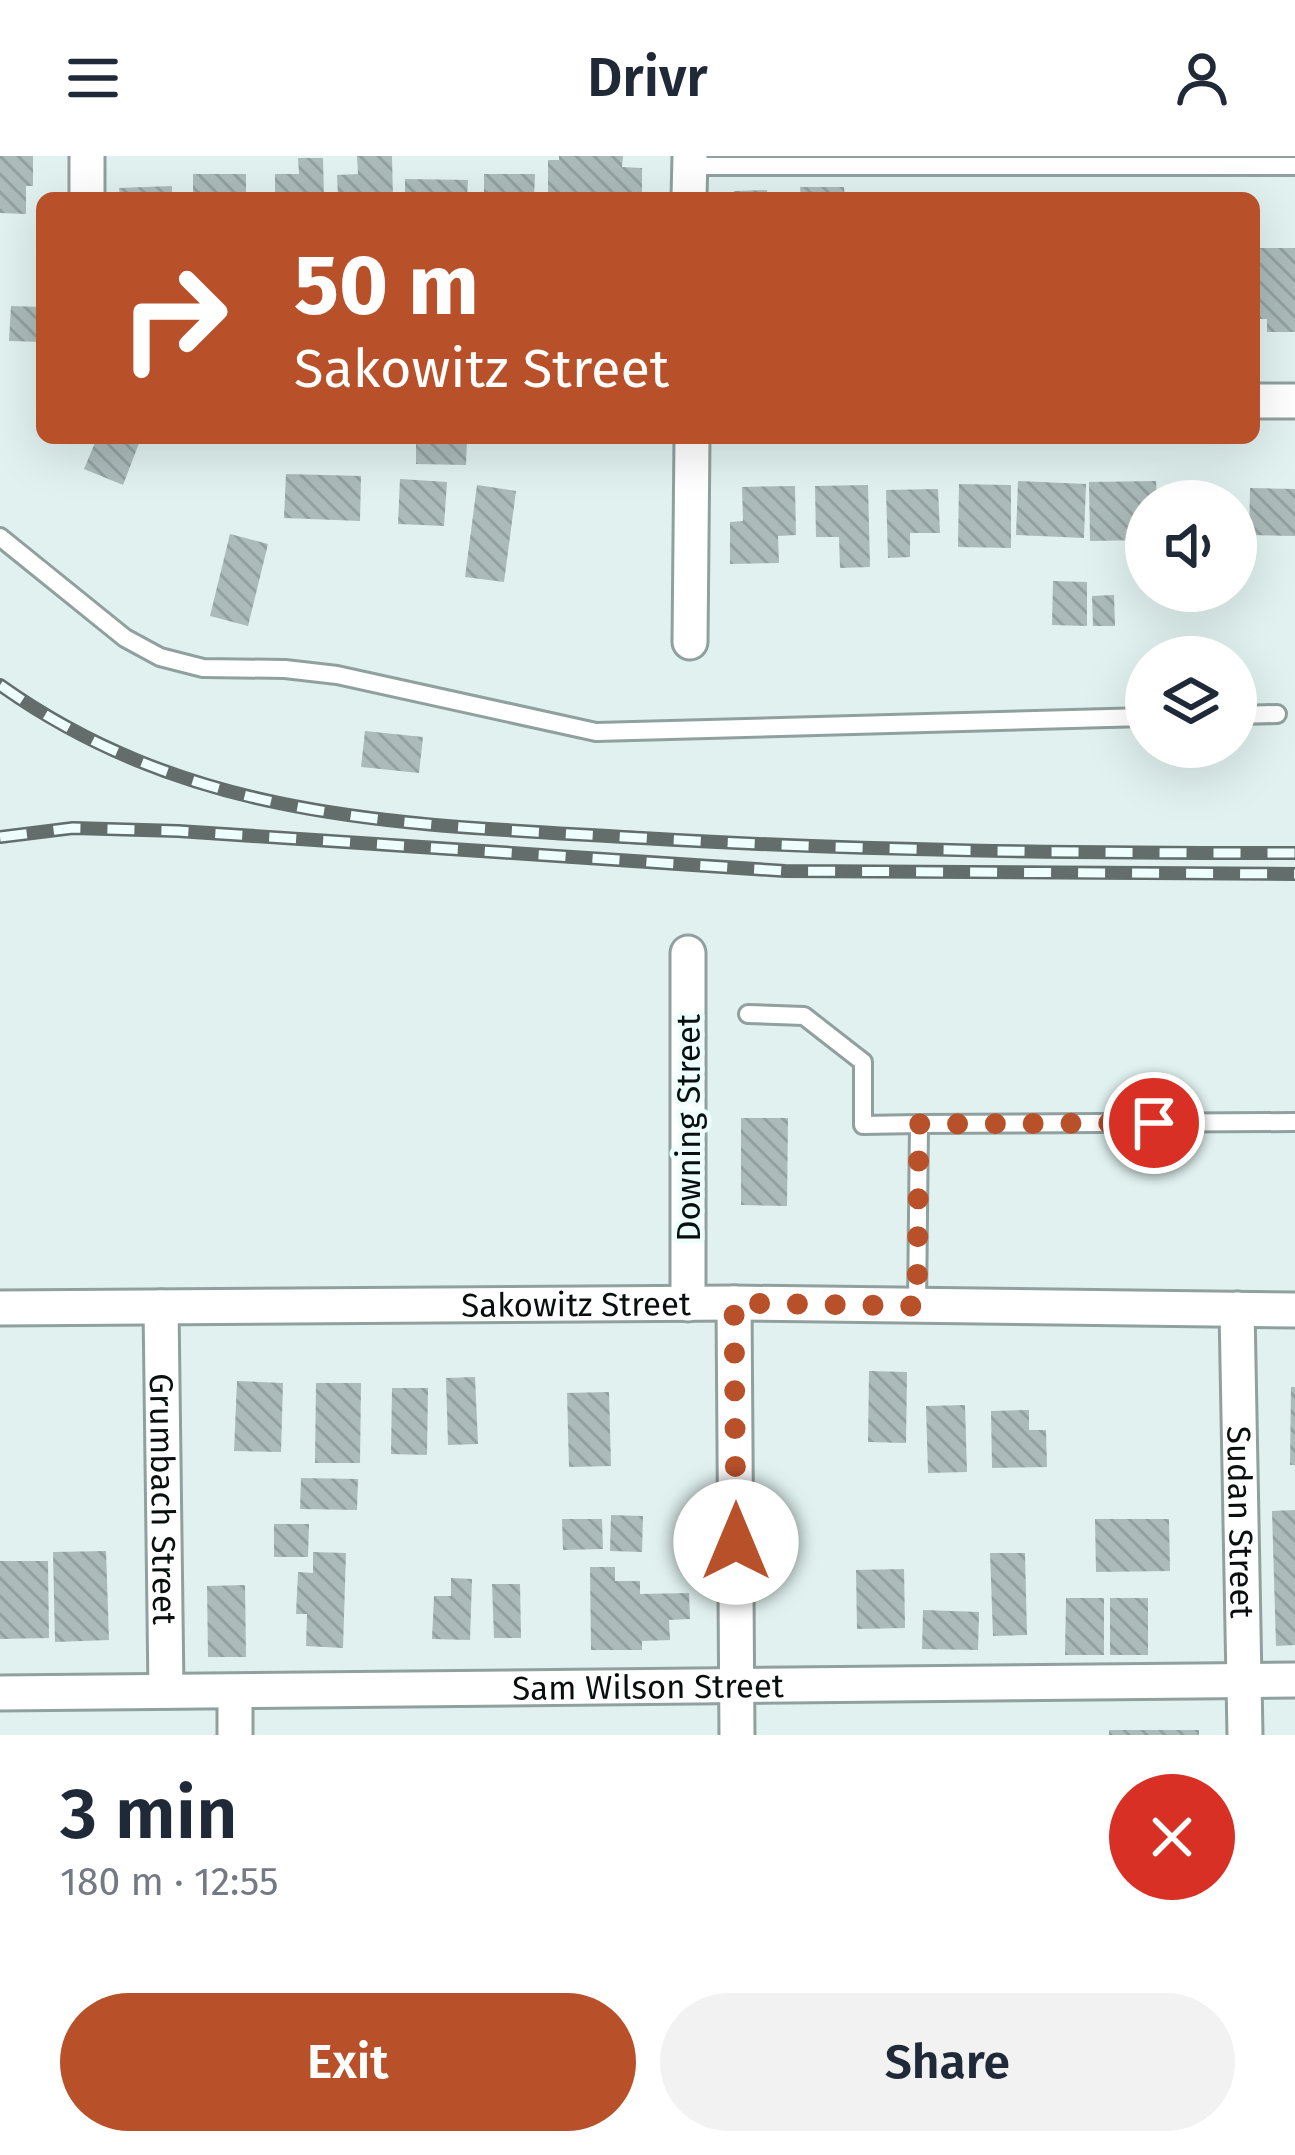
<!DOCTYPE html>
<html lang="en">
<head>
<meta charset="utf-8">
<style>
	:root { --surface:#fff; --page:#f2f2f3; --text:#1f2937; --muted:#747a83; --accent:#b8512a }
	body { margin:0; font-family:"Fira Sans",sans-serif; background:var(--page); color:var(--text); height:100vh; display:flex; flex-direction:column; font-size:45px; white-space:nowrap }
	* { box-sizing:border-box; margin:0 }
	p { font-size:39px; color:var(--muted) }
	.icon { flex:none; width:66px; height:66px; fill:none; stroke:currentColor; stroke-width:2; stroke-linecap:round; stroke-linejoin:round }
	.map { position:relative; height:1579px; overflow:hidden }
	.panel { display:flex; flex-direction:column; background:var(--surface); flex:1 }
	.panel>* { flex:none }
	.top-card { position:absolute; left:36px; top:36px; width:1224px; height:252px; border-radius:18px; box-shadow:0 12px 48px #0002; background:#b8512a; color:#fff; overflow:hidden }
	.controls { position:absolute; left:1125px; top:324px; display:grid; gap:24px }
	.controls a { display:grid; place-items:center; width:132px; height:132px; border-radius:50%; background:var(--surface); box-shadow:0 12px 48px #0002; font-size:60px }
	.pin { position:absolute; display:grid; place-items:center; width:102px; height:102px; color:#fff; margin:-51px; border:6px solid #fff; border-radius:50%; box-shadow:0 3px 12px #0007 }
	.me { position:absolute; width:132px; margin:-66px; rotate:0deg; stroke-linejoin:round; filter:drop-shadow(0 0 9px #0008) }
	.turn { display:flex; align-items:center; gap:42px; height:252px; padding:0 60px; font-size:54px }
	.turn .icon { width:156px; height:156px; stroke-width:2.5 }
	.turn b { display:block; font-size:84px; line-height:102px }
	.round { display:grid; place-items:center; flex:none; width:126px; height:126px; border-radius:63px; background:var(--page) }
	.headline { display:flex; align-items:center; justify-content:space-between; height:204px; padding:0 60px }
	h1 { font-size:72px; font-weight:600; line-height:90px }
	.cta { display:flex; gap:24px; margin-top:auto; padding:24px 60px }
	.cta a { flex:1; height:138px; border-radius:72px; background:var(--accent); color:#fff; font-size:48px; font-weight:600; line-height:138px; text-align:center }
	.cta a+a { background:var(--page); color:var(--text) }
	header { display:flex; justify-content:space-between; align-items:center; height:156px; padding:0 60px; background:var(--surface); font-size:54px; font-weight:600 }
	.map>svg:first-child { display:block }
	.building { fill:url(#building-back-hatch) }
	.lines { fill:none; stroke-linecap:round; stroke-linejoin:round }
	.service-casing { stroke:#90a09e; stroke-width:22 }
	.minor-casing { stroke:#90a09e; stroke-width:39 }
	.service { stroke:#fff; stroke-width:16 }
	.minor { stroke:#fff; stroke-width:33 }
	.rail-casing { stroke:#626d6c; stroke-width:14 }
	.rail { stroke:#edfefc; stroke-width:9; stroke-dasharray:27; stroke-linecap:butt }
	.route { stroke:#b8512a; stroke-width:21; stroke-dasharray:0 37.8 }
	.labels { text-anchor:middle; stroke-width:9; stroke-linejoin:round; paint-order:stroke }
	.street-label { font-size:33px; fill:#090f0e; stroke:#edfefc }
</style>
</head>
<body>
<header><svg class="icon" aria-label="menu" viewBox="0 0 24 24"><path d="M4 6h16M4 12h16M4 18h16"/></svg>Drivr<svg class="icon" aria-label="person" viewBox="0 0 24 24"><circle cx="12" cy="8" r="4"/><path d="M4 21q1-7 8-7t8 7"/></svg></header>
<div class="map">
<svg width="1295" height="1579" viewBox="0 0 1295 1579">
	<defs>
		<pattern id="building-back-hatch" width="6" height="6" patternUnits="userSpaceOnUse" patternTransform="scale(3)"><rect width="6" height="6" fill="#abbbba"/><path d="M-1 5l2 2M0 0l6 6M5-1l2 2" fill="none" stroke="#92a09f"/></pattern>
	</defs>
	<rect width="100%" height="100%" fill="#e0f1ef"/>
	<g class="building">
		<polygon points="0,0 33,0 33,30 26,30 26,58 0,57"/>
		<polygon points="357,0 392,0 393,42 338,42 337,19 358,18"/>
		<polygon points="559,0 623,0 622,11 642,12 642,39 548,37 548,4 559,4"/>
		<polygon points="298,2 323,2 324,42 275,42 275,18 299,18"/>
		<rect x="193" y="18" width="53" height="24"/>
		<polygon points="484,18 535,18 534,42 484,42"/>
		<polygon points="405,23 468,24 467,42 405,42"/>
		<polygon points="172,30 172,42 120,42 119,32"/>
		<polygon points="800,31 844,31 845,42 801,42"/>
		<polygon points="767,34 767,42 734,42 734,35"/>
		<polygon points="1254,92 1295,92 1295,176 1267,176 1267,163 1254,163"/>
		<polygon points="11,150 42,151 42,186 9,185"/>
		<polygon points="97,282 141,282 123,329 84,313"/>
		<polygon points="416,282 467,282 466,309 416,308"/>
		<polygon points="286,318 361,320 360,365 284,362"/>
		<polygon points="400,323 447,326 444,370 398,368"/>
		<polygon points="1018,325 1086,328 1084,382 1016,379"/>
		<polygon points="1156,325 1157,345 1146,345 1146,384 1090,385 1089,326"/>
		<polygon points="959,328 1011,329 1011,392 958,391"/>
		<polygon points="477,329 516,335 504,426 465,421"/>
		<polygon points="868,329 870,411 840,412 839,381 816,381 815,330"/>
		<polygon points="795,330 796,379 778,380 779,407 730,408 730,366 743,365 742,331"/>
		<polygon points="1250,332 1295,333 1295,380 1249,379"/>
		<polygon points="938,333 940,377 910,377 910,401 888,402 886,334"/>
		<polygon points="230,378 268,388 248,470 210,460"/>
		<polygon points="1053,425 1087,426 1087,470 1052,469"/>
		<polygon points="1114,439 1115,470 1093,470 1092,440"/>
		<polygon points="365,575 423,581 419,617 361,611"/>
		<polygon points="741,962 788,962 787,1050 741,1049"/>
		<polygon points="869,1215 907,1216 906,1287 868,1286"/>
		<polygon points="475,1221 478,1288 448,1289 446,1222"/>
		<polygon points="237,1225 283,1227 281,1296 234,1295"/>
		<polygon points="316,1227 361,1227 360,1307 315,1307"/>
		<polygon points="1291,1231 1295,1231 1295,1309 1290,1309"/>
		<polygon points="392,1232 428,1232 427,1299 391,1298"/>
		<polygon points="609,1236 611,1310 569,1311 567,1237"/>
		<polygon points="965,1249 967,1316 928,1317 926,1250"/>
		<polygon points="1029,1254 1029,1274 1046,1274 1047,1311 992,1312 991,1255"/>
		<polygon points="301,1322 358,1323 357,1354 300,1353"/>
		<polygon points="1295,1354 1295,1489 1276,1490 1272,1355"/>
		<polygon points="611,1359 643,1360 642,1396 610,1395"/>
		<polygon points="562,1363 602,1363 603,1393 563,1394"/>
		<polygon points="1095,1363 1169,1363 1170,1415 1096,1416"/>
		<polygon points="274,1368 309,1368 308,1401 274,1401"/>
		<polygon points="106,1395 109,1484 55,1486 53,1396"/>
		<polygon points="313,1396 346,1397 343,1492 306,1490 307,1458 296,1458 298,1416 313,1417"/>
		<polygon points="990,1397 1025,1397 1027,1479 993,1480"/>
		<polygon points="0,1405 48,1405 49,1482 0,1483"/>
		<polygon points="590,1411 615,1411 615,1425 640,1425 640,1438 689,1437 690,1463 669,1464 670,1484 642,1485 642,1494 591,1494"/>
		<polygon points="904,1413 905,1472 857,1473 856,1414"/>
		<polygon points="451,1422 472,1423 470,1484 432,1483 434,1440 451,1440"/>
		<polygon points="492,1428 520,1428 521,1482 494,1482"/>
		<polygon points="245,1429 246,1501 208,1501 207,1430"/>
		<polygon points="1066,1442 1104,1442 1104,1499 1065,1499"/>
		<rect x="1110" y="1442" width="38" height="57"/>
		<polygon points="923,1454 979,1456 978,1494 922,1493"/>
		<rect x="1109" y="1574" width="90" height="5"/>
	</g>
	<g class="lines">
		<defs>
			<g id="service">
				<polyline points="690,10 1295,10"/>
				<polyline points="0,381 125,482 160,501 203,512 285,513 337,519 596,576 1146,561"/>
				<polyline points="1236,559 1277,558"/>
				<polyline points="748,858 804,860 863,906 863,969 919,968"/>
				<polyline points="917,1150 919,968 1295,966"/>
			</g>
			<g id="minor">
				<polyline points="87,42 87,0"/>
				<polyline points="689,42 690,0"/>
				<polyline points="1254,245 1295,245"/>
				<polyline points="690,486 692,282"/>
				<polyline points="688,797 688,1148"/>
				<polyline points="734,1147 737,1579"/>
				<path id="s1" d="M161,1151L166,1535"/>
				<path id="s2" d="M0,1152L734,1147L1295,1154"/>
				<path id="s3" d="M1237,1153L1245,1579"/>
				<path id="s4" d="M0,1537L1295,1524"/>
				<polyline points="235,1537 235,1579"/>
			</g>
		</defs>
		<use href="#service" class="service-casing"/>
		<use href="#minor" class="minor-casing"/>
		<use href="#service" class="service"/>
		<use href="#minor" class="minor"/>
		<defs>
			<g id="rail">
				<path d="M0,529C197,669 412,668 642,682C860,695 1077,697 1295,697"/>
				<polyline points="0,681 73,672 178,675 785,715 1295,718"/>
			</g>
		</defs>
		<use href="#rail" class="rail-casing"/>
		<use href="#rail" class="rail"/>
	</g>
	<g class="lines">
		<polyline class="route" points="736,1386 734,1147 917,1150 919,968 1154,967"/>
	</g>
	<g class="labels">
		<g class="street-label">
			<text transform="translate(688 972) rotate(-90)" y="12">Downing Street</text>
			<text dy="12" stroke="none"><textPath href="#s2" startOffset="576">Sakowitz Street</textPath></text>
			<text dy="12" stroke="none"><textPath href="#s1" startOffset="192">Grumbach Street</textPath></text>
			<text dy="12" stroke="none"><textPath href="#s3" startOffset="213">Sudan Street</textPath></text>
			<text dy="12" stroke="none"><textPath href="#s4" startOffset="648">Sam Wilson Street</textPath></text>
		</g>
	</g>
</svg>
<div class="controls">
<a><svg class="icon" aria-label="sound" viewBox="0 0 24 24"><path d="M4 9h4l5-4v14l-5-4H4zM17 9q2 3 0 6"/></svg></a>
<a><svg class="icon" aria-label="layers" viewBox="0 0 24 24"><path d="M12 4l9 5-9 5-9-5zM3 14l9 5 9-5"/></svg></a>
</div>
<div class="pin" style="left:1154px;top:967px;background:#d93025"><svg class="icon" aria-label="arrive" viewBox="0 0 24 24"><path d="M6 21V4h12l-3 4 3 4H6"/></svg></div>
<svg class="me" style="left:736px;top:1386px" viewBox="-20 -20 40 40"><circle r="19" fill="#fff"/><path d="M0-13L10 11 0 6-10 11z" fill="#b8512a"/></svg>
<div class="top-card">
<div class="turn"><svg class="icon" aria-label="right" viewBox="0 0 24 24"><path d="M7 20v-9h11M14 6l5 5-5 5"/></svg><div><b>50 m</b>Sakowitz Street</div></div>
</div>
</div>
<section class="panel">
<div class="headline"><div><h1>3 min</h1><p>180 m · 12:55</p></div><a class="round" style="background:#d93025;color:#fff"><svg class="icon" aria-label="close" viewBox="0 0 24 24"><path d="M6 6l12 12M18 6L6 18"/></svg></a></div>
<div class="cta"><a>Exit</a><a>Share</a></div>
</section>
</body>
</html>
